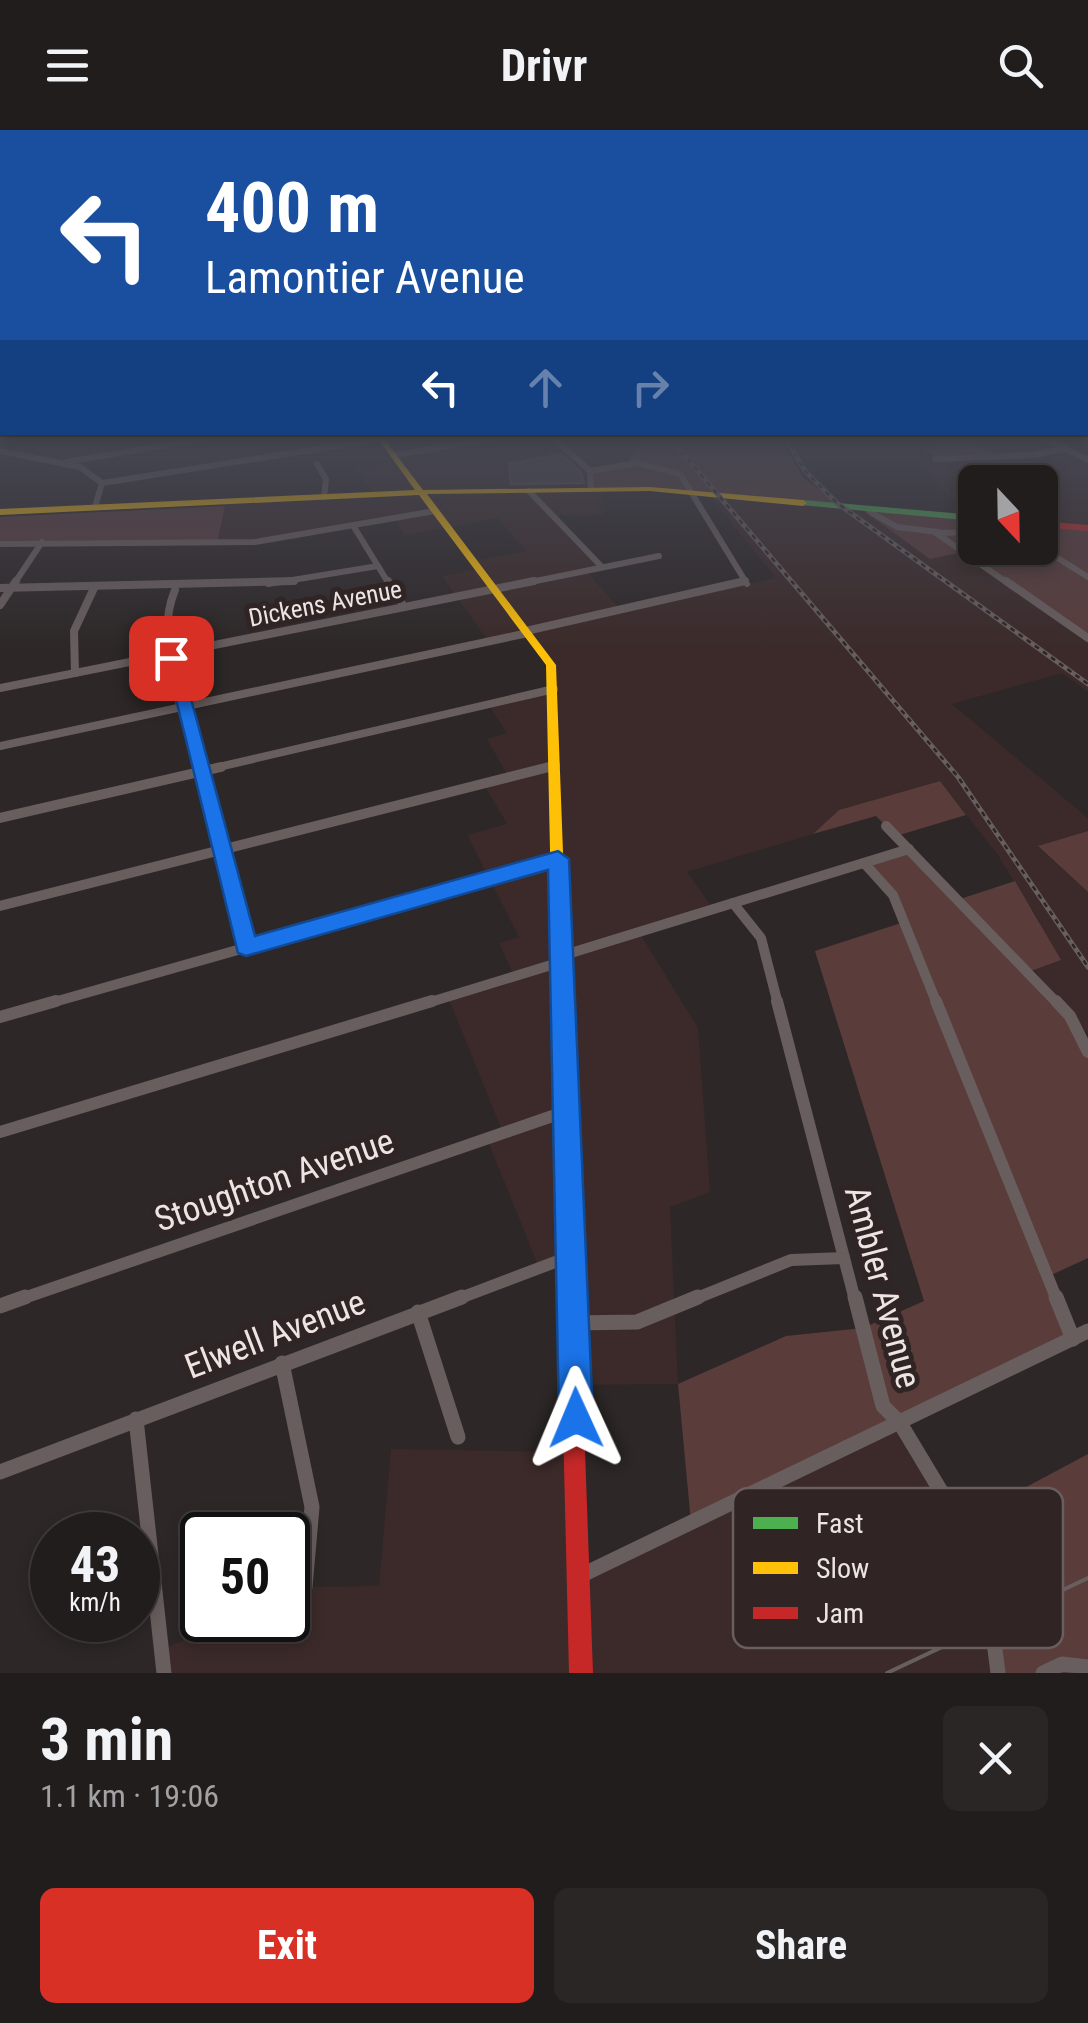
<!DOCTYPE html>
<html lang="en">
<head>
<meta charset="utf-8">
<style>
	:root { --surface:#221d1d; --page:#2a2626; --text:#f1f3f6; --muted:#a2a2a4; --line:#3f3b3b; --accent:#d93025 }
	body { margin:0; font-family:"Roboto Condensed",sans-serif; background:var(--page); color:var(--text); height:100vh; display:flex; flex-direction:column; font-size:38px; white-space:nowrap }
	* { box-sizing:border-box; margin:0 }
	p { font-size:32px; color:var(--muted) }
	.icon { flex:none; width:55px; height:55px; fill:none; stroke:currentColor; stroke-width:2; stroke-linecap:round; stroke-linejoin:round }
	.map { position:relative; height:1543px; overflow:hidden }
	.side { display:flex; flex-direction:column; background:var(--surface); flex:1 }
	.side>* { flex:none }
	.banner { position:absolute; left:0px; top:0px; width:1090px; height:305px; box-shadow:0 5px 15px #0003,0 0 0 2px var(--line); background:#1a4fa0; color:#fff; overflow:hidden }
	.needle { width:65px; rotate:158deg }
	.buttons { position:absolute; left:958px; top:335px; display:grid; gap:20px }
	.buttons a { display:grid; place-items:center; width:100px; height:100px; border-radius:15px; background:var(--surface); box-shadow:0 5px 15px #0003,0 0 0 2px var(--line); font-size:50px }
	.speed { position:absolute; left:30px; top:1382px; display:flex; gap:20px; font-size:50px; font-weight:700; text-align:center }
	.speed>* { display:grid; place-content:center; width:130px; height:130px; border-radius:50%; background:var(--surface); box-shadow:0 5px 15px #0003,0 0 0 2px var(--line); line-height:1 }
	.speed small { font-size:25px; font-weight:400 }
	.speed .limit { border:5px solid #111; border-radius:15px; background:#fff; color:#111 }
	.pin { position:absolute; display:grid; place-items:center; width:85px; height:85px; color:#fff; margin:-42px; border-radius:20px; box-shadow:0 5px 15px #0006 }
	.me { position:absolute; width:110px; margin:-55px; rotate:359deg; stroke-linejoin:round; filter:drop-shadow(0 0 8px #0008) }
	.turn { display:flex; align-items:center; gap:35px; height:210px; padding:0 40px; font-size:45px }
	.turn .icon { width:130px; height:130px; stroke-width:2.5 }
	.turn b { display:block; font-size:70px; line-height:85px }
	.lanes { display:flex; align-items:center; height:95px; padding:0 40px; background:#0003; justify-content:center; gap:50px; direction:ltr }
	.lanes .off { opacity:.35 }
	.round { display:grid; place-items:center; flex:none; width:105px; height:105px; border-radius:15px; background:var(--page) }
	.head { display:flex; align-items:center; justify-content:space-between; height:170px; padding:0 40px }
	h1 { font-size:60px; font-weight:700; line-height:75px }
	.primary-button { display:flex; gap:20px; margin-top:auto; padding:20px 40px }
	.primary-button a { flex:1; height:115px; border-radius:15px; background:var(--accent); color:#fff; font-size:40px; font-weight:700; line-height:115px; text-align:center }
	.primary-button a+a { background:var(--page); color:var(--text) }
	header { display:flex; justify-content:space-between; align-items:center; height:130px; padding:0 40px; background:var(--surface); font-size:45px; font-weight:700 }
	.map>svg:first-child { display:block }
	.built { fill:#3b2a29 }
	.green { fill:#5a3c3b }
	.building { fill:#454344; stroke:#504f51; stroke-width:2.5 }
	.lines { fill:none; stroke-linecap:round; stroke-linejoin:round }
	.street-far4 { stroke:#695e5e; stroke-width:6 }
	.street-far3 { stroke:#695e5e; stroke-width:8 }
	.street-far2 { stroke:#695e5e; stroke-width:10 }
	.street-far1 { stroke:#695e5e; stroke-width:12 }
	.street { stroke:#695e5e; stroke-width:15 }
	.fast { fill:#4caf50; fill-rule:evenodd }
	.slow { fill:#ffc107; fill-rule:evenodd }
	.jam { fill:#c62828; fill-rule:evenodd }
	.tram { stroke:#675e5e; stroke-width:4 }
	.rail-casing { stroke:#675e5e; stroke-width:5 }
	.rail { stroke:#302524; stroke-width:2.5; stroke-dasharray:5; stroke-linecap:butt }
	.route { fill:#1a73e8; stroke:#114b97; stroke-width:2.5 }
	.labels { text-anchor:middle; stroke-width:10; stroke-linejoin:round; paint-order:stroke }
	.far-street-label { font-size:25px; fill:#ede5e4; stroke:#302524 }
	.near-street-label { font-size:35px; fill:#ede5e4; stroke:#302524 }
	.key { fill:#302524; stroke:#695f5e; stroke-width:2.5 }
	.key-label { font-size:28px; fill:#ede5e4 }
</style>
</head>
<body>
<header><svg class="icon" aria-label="menu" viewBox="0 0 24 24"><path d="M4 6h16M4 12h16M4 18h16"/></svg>Drivr<svg class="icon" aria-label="search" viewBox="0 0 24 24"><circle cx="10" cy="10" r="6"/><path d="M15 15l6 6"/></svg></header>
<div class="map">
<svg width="1088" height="1543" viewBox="0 0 1088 1543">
	<rect width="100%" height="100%" fill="#2d2727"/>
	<g class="built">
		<polygon points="379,306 425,306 435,318 455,315 467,328 522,332 570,324 551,306 626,306 638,316 601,359 604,385 555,386 602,437 586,441 621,480 776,448 710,366 864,381 958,423 1088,511 1088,562 1062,543 952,574 1088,688 1088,701 1038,717 1088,762 1088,904 1033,839 1040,792 997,724 940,651 839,680 813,704 687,742 713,779 639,802 698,898 710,1062 670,1077 678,1254 575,1255 572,1126 539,1138 487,1009 503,1003 448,867 514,846 499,813 519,807 467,705 507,694 483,653 508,646 487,609 507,603 488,574 553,559 551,535 528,503 488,511 442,446 479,439 474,431 526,421 498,388 405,405 392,386 294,409 218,414 226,371 373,363 355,338 397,330"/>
		<polygon points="1066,318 1088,330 1088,398 1040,394 1040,352 975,352 975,388 971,387 914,332 1034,325"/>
		<polygon points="900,1293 984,1433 998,1543 164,1543 161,1520 231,1490 288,1490 288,1465 305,1457 379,1456 391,1319 577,1322 579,1445"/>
	</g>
	<g class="green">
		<polygon points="626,306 778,306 804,348 839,374 686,360 591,359 590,341 626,334 638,316"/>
		<polygon points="932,306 963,306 1000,325 936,327 917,316 941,312"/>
		<polygon points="225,376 218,410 0,411 0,387"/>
		<polygon points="857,376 975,388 975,418 1040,418 1040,394 1088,398 1088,511 958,423 930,429"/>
		<polygon points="940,651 966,685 896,706 876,686 813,704 839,680"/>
		<polygon points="1088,701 1088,762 1038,716"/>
		<polygon points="909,719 957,770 1015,751 1061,830 1028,842 1070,886 1088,922 1088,1128 1049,1146 1073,1209 691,1393 678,1254 786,1206 863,1198 924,1171 815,821 904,792 893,765 864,733"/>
		<polygon points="1088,1324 1088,1543 998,1543 984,1433 959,1393"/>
	</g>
	<polygon class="building" points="561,324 580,341 584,353 511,354 509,334"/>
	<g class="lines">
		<g class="street-far4">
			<polyline points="551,306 590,341 591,359"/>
			<polyline points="1041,306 1088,330"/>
			<polyline points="0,310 34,306"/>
			<polyline points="0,321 80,337 102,353 95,377"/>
			<polyline points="394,325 510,306"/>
			<polyline points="935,329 1034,325 1066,318"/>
			<polyline points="66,332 222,306"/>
			<polyline points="317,334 326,349 324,367"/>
			<polyline points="590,341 637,333 680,344 747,454"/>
			<polyline points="102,353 382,309"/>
			<polyline points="529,361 602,437"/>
			<polyline points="870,382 897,397 938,402"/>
			<polyline points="354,397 389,454"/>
			<polyline points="975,402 936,403 1009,454"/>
			<polyline points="0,414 255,412 435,381"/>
			<polyline points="1040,417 1088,447"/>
			<polyline points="14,454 42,412"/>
			<polyline points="268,454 378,436"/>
			<polyline points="521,454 659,426"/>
		</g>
		<g class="street-far3">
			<polyline points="388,451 404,477"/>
			<polyline points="1006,451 1088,508"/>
			<polyline points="0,458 294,451"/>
			<path d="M175,460C152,515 185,584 199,639"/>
			<polyline points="0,475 16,451"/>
			<polyline points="526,501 745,451"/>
			<polyline points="75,543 74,501 94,458"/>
			<polyline points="0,558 534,451"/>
			<polyline points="0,616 528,503"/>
			<polyline points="210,639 554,559"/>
			<polyline points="540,639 556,635"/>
		</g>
		<g class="street-far2">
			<polyline points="199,637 246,817"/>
			<polyline points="0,688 221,637"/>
			<polyline points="886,696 1058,874"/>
			<polyline points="864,733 893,765 937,874"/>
			<polyline points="733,773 761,808 778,874"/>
			<polyline points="0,776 549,637"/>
			<polyline points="561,826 909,719"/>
			<polyline points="47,874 558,729"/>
			<polyline points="424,874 561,832"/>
		</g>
		<g class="street-far1">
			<polyline points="777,871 855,1170"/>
			<polyline points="936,871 1057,1170"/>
			<polyline points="1056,871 1070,886 1088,922"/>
			<polyline points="0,887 56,871"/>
			<polyline points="0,1002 432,871"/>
			<polyline points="18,1170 567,981"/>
			<polyline points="455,1170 571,1126"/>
			<polyline points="692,1170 791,1130 844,1128"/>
		</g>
		<g class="street">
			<polyline points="855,1167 883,1276 900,1293 984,1433 998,1543"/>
			<polyline points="1056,1167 1073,1209"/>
			<polyline points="0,1176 25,1167"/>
			<polyline points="418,1182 458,1307"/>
			<polyline points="574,1193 637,1192 698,1167"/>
			<polyline points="282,1233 312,1377 305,1457"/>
			<polyline points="136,1289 164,1543"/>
			<polyline points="0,1342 462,1167"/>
			<polyline points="580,1446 1088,1201"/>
			<polyline points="1043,1543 1062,1534 1088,1537"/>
		</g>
		<polygon class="fast" points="803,370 975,385 975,391 800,375 800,371"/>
		<polygon class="slow" points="376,306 382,306 423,360 650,357 803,370 807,373 803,376 650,361 427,364 556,535 575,1043 572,1049 566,1051 560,1049 557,1043 546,535 419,365 0,385 0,379 415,360"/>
		<g class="jam">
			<polygon points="1040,391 1088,395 1088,401 1040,397"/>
			<polygon points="566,1035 572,1037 575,1043 593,1543 569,1543 557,1043 560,1037"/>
		</g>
		<polyline class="tram" points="887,1543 1088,1448"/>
		<defs>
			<g id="rail">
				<polyline points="668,306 958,647 1088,837"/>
				<polyline points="784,306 805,341 837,373 1088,554"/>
			</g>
		</defs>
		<use href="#rail" class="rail-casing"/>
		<use href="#rail" class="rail"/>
	</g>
	<linearGradient id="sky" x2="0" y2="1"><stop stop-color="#191515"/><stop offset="0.59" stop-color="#464752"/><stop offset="1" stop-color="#464752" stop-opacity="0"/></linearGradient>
	<rect width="1088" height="522" fill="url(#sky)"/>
	<polygon class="route" points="165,524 180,528 255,806 558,721 569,729 593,1288 588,1301 576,1306 564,1301 559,1288 548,740 246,826 238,823"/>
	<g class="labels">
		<g class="far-street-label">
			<text transform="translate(325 473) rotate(-11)" y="9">Dickens Avenue</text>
		</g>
		<g class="near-street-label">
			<text transform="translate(274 1050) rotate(-19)" y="12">Stoughton Avenue</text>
			<text transform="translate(883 1157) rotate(75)" y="12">Ambler Avenue</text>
			<text transform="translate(275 1204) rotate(-21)" y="12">Elwell Avenue</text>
		</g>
	</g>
	<rect x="733" y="1358" width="330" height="160" rx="15" class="key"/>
	<rect x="753" y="1387" width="45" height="12" fill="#4caf50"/>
	<rect x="753" y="1432" width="45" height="12" fill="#ffc107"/>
	<rect x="753" y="1477" width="45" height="12" fill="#c62828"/>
	<g class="key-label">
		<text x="816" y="1403">Fast</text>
		<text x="816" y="1448">Slow</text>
		<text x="816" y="1493">Jam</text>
	</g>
</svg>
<div class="buttons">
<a><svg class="needle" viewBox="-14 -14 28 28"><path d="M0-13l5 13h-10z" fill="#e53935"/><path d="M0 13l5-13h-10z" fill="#a2a2a4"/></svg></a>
</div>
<div class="speed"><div>43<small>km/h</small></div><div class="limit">50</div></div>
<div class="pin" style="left:171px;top:528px;background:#d93025"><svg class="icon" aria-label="arrive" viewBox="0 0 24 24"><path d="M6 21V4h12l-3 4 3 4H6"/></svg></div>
<svg class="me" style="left:576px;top:1288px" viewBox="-20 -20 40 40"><path d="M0-17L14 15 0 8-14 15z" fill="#1a73e8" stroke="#fff" stroke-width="4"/></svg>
<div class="banner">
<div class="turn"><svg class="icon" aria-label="left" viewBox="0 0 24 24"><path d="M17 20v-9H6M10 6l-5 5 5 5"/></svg><div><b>400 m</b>Lamontier Avenue</div></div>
<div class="lanes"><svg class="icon" aria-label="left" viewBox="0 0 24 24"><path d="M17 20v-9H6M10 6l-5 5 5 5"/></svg><svg class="icon off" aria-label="ahead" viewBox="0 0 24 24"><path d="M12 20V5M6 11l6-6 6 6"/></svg><svg class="icon off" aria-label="right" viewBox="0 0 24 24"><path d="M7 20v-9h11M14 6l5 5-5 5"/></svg></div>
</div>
</div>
<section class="side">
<div class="head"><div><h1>3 min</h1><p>1.1 km · 19:06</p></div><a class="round"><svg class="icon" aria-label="close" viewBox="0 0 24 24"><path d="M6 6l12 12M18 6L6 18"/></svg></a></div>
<div class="primary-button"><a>Exit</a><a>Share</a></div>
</section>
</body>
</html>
